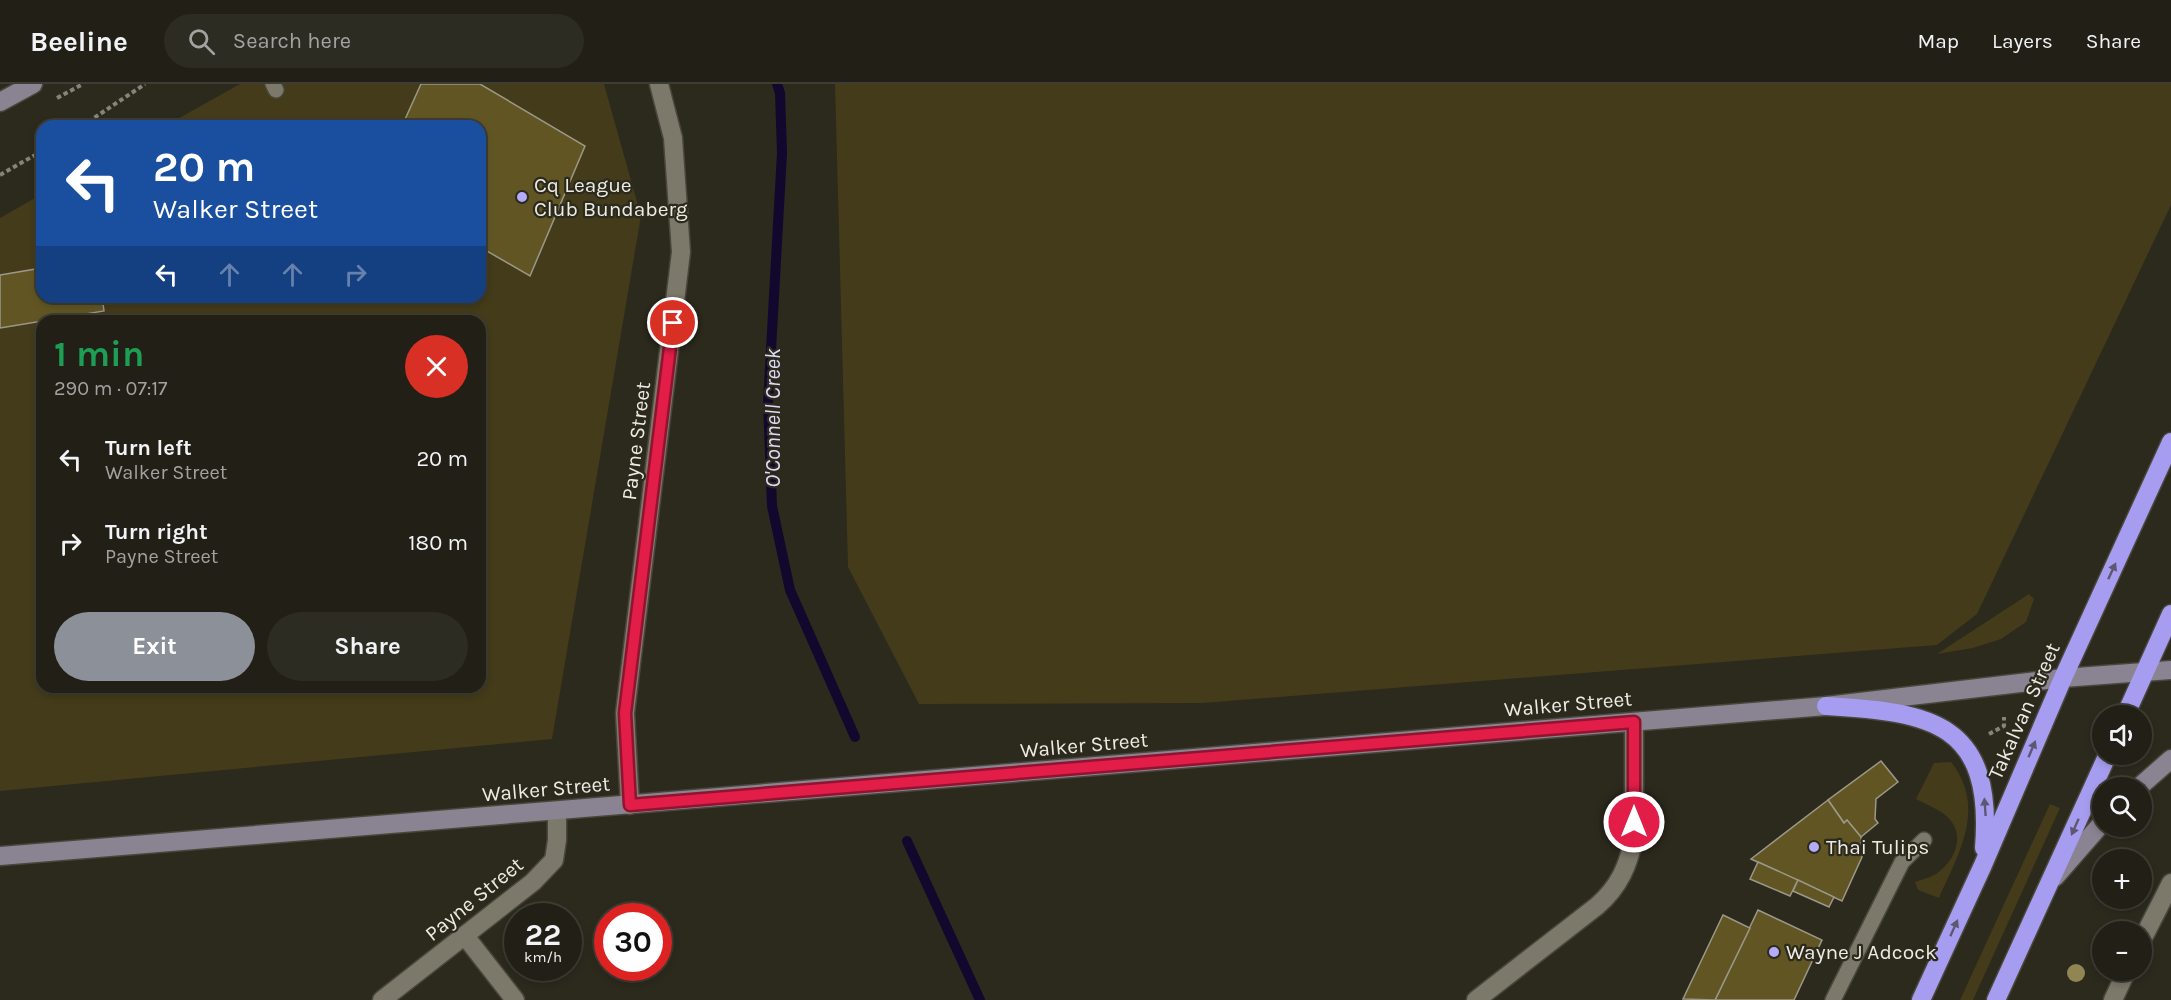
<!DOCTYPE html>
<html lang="en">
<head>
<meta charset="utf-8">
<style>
	:root { --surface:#211f16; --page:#2d2c23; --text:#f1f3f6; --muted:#a2a2a1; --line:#3e3d35; --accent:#8c9099 }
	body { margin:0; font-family:Karla,sans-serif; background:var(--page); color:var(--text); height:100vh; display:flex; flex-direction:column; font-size:22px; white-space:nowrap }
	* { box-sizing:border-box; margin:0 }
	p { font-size:20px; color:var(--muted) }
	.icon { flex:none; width:33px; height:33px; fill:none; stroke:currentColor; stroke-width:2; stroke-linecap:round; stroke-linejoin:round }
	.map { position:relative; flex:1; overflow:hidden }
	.drawer { position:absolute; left:36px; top:231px; width:450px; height:378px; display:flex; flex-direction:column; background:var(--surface); border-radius:18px; box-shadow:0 3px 9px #0003,0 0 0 2px var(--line) }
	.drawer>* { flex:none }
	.top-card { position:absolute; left:36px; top:36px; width:450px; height:183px; border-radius:18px; box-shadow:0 3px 9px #0003,0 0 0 2px var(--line); background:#1a4fa0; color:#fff; overflow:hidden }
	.tools { position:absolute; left:2092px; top:621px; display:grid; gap:12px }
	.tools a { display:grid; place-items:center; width:60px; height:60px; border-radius:50%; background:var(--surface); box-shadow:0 3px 9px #0003,0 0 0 2px var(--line); font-size:30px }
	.speed { position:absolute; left:504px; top:819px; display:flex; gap:12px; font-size:30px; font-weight:700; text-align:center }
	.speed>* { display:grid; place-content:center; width:78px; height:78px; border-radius:50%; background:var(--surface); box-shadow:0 3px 9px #0003,0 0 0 2px var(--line); line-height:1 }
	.speed small { font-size:15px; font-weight:400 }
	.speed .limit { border:9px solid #d22; background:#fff; color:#111 }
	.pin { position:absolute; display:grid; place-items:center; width:51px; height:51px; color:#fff; margin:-26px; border:3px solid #fff; border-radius:50%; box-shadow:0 2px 6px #0007 }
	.me { position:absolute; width:66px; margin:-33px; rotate:0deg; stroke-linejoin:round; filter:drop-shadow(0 0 4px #0008) }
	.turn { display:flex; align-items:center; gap:21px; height:126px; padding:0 18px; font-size:27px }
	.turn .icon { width:78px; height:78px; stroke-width:2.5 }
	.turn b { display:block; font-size:42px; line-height:51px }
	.lanes { display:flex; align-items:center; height:57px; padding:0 18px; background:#0003; justify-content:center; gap:30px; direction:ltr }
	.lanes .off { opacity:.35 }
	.round { display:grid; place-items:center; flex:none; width:63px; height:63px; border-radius:32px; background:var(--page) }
	.headline { display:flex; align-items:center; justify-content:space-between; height:102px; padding:0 18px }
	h1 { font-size:36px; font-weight:700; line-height:45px; color:#1e9e55 }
	.button { display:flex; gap:12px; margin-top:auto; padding:12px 18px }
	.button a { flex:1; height:69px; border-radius:36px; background:var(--accent); color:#fff; font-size:24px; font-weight:700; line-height:69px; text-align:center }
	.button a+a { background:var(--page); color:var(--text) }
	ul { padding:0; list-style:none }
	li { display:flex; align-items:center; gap:18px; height:84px; padding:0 18px }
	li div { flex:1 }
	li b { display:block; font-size:22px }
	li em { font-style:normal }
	header { display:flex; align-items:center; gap:36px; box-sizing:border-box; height:84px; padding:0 30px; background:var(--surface); border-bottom:2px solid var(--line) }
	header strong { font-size:28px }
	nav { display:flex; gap:33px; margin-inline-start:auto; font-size:21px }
	.search { width:420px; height:54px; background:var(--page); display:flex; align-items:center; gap:15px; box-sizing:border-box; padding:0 21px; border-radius:33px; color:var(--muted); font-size:22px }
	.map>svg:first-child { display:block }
	.green { fill:#433b19; fill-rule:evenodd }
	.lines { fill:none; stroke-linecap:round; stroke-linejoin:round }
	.stream { stroke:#12082e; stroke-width:10 }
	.building { fill:#615623; stroke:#9b9889; stroke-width:1.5 }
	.lane-casing { stroke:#49463c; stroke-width:18 }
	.street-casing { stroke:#49463c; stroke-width:21 }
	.secondary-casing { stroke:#49463c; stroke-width:21 }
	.highway-casing { stroke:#49463c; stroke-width:21 }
	.path { stroke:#868379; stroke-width:4; stroke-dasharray:4.5 3; stroke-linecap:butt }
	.lane { stroke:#7c786a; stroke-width:15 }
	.street { stroke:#7c786a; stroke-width:18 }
	.secondary { stroke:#898392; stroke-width:18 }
	.highway { stroke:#a79df0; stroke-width:18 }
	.tree { fill:#918554 }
	.oneway { fill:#5d5771 }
	.route-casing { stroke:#92132f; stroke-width:15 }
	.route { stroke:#e11d48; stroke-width:10 }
	.poi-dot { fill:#b4acf9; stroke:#2c291d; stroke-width:2 }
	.labels { text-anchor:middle; stroke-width:4.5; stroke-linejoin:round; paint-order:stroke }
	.poi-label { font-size:21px; fill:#edebe3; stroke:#2c291d; text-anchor:start }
	.street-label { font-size:21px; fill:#edebe3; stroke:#2c291d }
	.water-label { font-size:22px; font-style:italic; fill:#dddbf8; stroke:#2c291d }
</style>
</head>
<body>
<header>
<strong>Beeline</strong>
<div class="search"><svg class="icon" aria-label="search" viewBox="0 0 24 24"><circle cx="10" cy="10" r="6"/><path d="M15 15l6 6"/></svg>Search here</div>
<nav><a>Map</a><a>Layers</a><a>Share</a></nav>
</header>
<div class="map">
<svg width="2171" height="916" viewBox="0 0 2171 916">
	<rect width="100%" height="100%" fill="#2c291d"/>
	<g class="green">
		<path d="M240,0H604L641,132L552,655L0,707V134L42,110V213H480V42H165ZM42,237H480V603H42Z"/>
		<polygon points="835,0 2171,0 2171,121 1977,530 1937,561 1203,619 919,620 848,483"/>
		<polygon points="2029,510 2034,515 2026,538 2001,555 1973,564 1937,570"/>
		<path d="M1951,678C1987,724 1959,769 1939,814L1918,806L1915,798C1922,795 1930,794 1936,790C1953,779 1965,755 1951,737C1944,727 1927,721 1916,715L1934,679Z"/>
		<polygon points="2050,720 2060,724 1973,916 1960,916"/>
	</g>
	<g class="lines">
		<g class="stream">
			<polyline points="777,0 780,9 782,69 768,319 772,422 790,506 855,653"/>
			<polyline points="907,757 980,916"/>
		</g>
	</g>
	<g class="building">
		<polygon points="421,0 480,0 585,62 530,192 480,163 480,42 402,42"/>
		<polygon points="42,184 42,213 102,213 104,227 0,244 0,191"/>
		<polygon points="1881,677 1898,698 1876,715 1875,735 1878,739 1861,753 1847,736 1844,739 1828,716"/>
		<polygon points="1828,716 1844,739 1847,736 1861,753 1862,773 1842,817 1751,775"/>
		<polygon points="1758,778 1798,796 1790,812 1750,795"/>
		<polygon points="1798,796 1834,813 1829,823 1793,807"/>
		<polygon points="1758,826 1822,856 1794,916 1715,916"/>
		<polygon points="1723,831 1750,844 1715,916 1683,915"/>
	</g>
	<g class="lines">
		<defs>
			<g id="lane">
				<polyline points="273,0 276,6"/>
				<polyline points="1833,916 1902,778 1924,756"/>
			</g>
			<g id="street">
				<polyline points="630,721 625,629 681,168 673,54 659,0"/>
				<polyline points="465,852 515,916"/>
				<polyline points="2142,856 2171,799"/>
				<polyline points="382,916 533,798 554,776 557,756 557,727"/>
				<path d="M1476,916L1597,822C1619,803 1629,781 1634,752V638"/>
				<polyline points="2113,916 2127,886"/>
			</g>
			<g id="secondary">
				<polyline points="0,18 33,0"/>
				<polyline points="2138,704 2171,675"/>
				<polyline points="0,772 1826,622 2063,594 2171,586"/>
				<polyline points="2055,793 2103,738"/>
			</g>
			<g id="highway">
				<path d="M1826,622C1932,628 1994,639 1984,764"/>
				<polyline points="2125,632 2171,530"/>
				<polyline points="1921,916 1983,781 2063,594 2171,358"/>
				<polyline points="1996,916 2108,670"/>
			</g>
		</defs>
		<use href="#lane" class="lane-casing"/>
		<use href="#street" class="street-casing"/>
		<use href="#secondary" class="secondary-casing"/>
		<use href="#highway" class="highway-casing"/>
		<g class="path">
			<polyline points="57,14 83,0"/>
			<polyline points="82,42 145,0"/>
			<polyline points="0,91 42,67"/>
			<polyline points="1989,650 2004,642 2004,633"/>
		</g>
		<use href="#lane" class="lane"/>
		<use href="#street" class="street"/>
		<use href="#secondary" class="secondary"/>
		<use href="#highway" class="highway"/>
	</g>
	<circle class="tree" cx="2076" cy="889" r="9"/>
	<defs><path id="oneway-solid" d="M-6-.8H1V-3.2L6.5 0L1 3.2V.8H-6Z" transform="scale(1.5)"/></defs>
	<g class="oneway">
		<use href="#oneway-solid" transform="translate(2112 487) rotate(-65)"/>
		<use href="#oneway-solid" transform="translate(2032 665) rotate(-67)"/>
		<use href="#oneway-solid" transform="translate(1985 723) rotate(-94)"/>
		<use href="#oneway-solid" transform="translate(2075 743) rotate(114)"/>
		<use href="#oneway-solid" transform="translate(1954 844) rotate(-66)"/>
	</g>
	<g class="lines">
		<defs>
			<polyline id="route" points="673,239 625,629 630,721 1634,638 1634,738"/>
		</defs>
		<use href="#route" class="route-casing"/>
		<use href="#route" class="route"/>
	</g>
	<g class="poi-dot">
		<circle cx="522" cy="113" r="6"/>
		<circle cx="1814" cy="763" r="6"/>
		<circle cx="1774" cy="868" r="6"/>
	</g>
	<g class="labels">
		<g class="poi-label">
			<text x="534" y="108">Cq League<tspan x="534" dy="24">Club Bundaberg</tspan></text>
			<text x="1826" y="770">Thai Tulips</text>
			<text x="1786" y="875">Wayne J Adcock</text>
		</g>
		<g class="street-label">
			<text transform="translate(636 357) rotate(-83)" y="7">Payne Street</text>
			<text transform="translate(1568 620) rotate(-5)" y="7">Walker Street</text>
			<text transform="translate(2024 627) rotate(-66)" y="7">Takalvan Street</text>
			<text transform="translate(1084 661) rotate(-5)" y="7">Walker Street</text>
			<text transform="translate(546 705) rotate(-5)" y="7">Walker Street</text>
			<text transform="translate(474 815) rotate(-39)" y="7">Payne Street</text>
		</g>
		<g class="water-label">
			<text transform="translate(772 334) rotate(-90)" y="8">O'Connell Creek</text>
		</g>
	</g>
</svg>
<div class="tools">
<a><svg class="icon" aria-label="sound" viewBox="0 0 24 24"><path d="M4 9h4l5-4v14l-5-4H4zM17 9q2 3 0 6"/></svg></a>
<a><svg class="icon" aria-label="search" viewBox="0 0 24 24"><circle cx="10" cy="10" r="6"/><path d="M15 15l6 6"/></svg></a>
<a>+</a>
<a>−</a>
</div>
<div class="speed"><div>22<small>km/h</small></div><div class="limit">30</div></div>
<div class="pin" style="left:673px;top:239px;background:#d93025"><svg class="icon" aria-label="arrive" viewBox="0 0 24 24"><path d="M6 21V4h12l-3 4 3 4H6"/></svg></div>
<svg class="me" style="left:1634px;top:738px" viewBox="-20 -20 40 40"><circle r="17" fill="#e11d48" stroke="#fff" stroke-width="3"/><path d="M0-11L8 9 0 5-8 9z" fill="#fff"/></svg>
<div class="top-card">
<div class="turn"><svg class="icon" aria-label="left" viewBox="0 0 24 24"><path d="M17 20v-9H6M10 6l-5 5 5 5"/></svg><div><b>20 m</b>Walker Street</div></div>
<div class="lanes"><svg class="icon" aria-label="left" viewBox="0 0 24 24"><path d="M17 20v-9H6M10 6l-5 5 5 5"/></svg><svg class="icon off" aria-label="ahead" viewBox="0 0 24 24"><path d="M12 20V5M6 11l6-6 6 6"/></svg><svg class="icon off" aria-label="ahead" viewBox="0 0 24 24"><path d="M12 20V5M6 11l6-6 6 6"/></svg><svg class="icon off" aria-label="right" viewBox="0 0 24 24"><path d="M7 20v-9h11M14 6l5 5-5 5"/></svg></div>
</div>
<section class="drawer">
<div class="headline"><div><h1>1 min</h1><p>290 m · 07:17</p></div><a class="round" style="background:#d93025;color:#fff"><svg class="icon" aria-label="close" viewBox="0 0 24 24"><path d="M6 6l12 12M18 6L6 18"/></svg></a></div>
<ul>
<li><svg class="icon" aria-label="left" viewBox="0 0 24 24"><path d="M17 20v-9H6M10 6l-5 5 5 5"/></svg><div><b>Turn left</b><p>Walker Street</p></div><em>20 m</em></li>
<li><svg class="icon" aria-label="right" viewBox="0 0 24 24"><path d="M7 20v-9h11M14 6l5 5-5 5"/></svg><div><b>Turn right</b><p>Payne Street</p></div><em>180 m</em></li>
</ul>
<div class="button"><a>Exit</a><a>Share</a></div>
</section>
</div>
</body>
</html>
